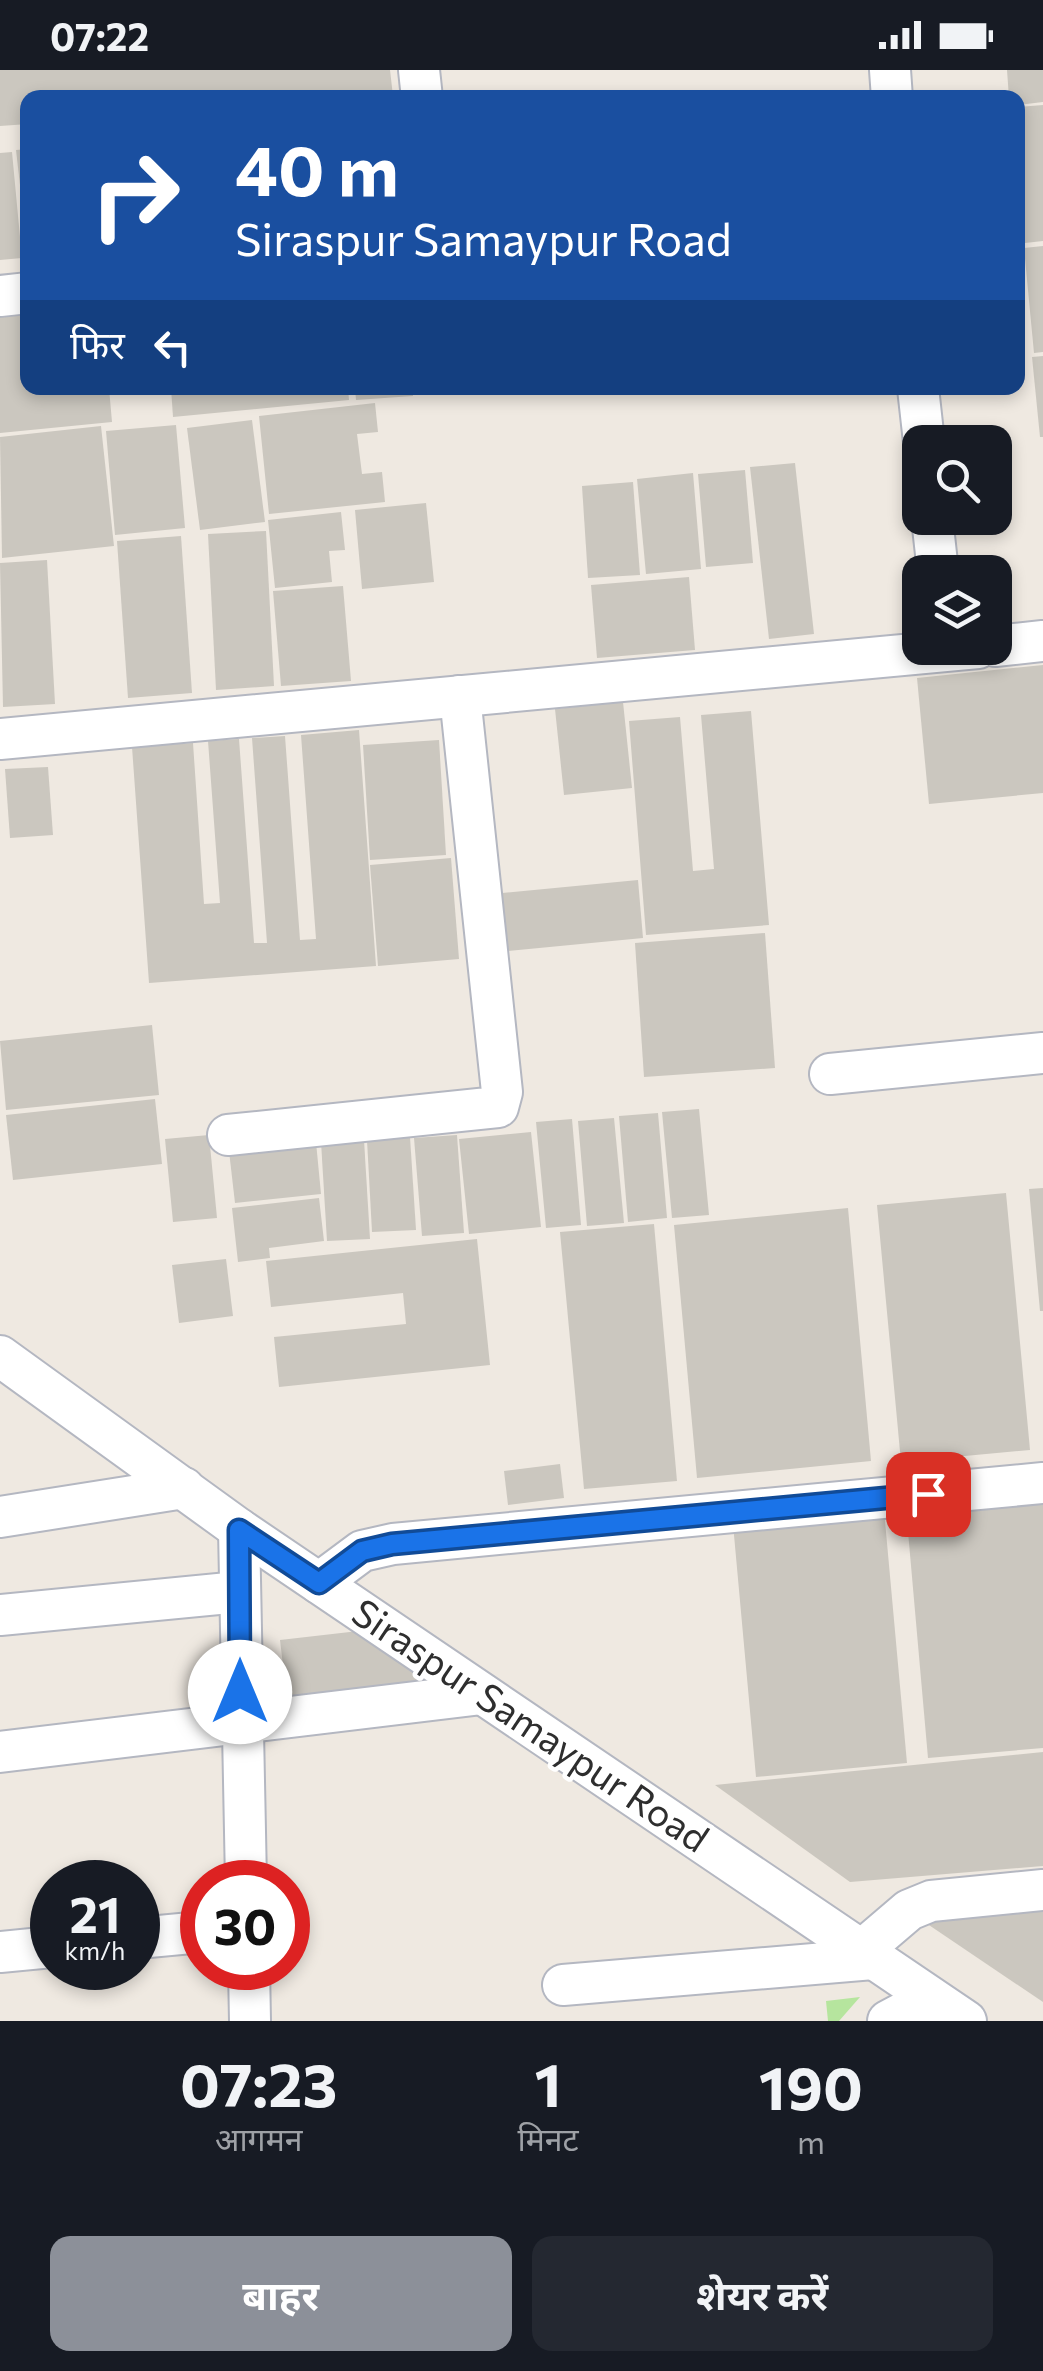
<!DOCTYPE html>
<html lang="hi">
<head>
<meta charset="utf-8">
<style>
	:root { --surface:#171b24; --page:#242831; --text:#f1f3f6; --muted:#9ea1a6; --accent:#8c9099 }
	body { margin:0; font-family:Commissioner,"Noto Sans Devanagari",sans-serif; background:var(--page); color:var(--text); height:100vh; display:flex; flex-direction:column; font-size:38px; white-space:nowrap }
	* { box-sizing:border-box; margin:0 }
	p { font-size:32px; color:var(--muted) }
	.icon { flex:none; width:55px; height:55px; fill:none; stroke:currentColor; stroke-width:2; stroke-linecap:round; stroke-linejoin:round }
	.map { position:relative; height:1951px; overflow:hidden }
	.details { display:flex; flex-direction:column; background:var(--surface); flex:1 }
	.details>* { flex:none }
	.banner { position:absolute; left:20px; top:20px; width:1005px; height:305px; border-radius:20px; box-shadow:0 5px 15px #0003; background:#1a4fa0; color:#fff; overflow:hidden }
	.controls { position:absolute; left:902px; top:355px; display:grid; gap:20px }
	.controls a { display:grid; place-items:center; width:110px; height:110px; border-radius:20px; background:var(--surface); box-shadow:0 5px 15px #0003; font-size:50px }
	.speed { position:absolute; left:30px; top:1790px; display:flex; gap:20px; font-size:50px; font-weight:700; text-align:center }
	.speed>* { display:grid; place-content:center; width:130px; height:130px; border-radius:50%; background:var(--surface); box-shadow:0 5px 15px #0003; line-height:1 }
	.speed small { font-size:25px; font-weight:400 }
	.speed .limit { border:15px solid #d22; background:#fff; color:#111 }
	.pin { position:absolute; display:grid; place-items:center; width:85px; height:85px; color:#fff; margin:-42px; border-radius:20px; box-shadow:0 5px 15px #0006 }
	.me { position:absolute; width:110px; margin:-55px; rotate:0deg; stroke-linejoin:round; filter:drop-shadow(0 0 8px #0008) }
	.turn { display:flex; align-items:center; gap:35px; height:210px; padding:0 50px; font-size:45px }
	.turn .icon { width:130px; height:130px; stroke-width:2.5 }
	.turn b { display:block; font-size:70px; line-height:85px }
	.then { display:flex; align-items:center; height:95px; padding:0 50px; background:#0003; gap:20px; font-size:38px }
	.eta { display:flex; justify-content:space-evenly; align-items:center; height:170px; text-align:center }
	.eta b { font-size:60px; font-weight:700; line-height:70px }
	.primary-button { display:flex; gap:20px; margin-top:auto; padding:20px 50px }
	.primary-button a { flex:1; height:115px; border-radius:20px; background:var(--accent); color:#fff; font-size:40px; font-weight:700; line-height:115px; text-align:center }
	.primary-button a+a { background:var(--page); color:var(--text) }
	.status { display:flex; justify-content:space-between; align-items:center; height:70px; padding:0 50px; background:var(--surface); direction:ltr }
	.status svg { height:28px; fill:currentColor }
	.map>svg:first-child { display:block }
	.green { fill:#b6e59e }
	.building { fill:#cbc7bf }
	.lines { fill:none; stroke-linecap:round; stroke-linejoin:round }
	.minor-casing { stroke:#b4b7c1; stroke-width:44 }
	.minor { stroke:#fff; stroke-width:40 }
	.route-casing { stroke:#114b97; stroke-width:25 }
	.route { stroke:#1a73e8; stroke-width:18 }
	.labels { text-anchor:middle; stroke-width:9; stroke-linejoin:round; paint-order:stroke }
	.street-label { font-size:38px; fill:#2e2e2e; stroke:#fff }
</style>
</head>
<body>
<div class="status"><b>07:22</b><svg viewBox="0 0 49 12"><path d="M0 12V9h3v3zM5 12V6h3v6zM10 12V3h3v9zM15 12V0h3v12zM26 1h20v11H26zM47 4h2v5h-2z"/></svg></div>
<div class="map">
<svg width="1043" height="1951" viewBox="0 0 1043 1951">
	<rect width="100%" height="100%" fill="#efe9e1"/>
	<polygon class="green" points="860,1927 839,1951 828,1951 826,1931"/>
	<g class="building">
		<polygon points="0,0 390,0 393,26 28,28 28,54 0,56"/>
		<polygon points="1007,0 1043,0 1043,32 1018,35 1018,28 1009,28"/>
		<polygon points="1043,35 1043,171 1025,173 1018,37"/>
		<polygon points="28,79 28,159 25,159 16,80"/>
		<polygon points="12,82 22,188 0,190 0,83"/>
		<polygon points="1043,176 1043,282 1034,283 1024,178"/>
		<polygon points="1020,178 1025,223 1018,224 1018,179"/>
		<polygon points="28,241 28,318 109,318 112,352 0,363 0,244"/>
		<polygon points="1043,286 1043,367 1040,367 1032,287"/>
		<polygon points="171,318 348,318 349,330 173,347"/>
		<polygon points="355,318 412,318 413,326 356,330"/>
		<polygon points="375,333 378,362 357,364 362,404 382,402 385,432 269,444 259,346"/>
		<polygon points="252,350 265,452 200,460 187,358"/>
		<polygon points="176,355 185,458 115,465 106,361"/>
		<polygon points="101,356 114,476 2,488 0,367"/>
		<polygon points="795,393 814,564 769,569 750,397"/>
		<polygon points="745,400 753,493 706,497 698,404"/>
		<polygon points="693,403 701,499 646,504 637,409"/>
		<polygon points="633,412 640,505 588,508 582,416"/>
		<polygon points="426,433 434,512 362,519 355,440"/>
		<polygon points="341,442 345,480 329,481 332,512 275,518 268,450"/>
		<polygon points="266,461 274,616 216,620 208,464"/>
		<polygon points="181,466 192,623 128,628 117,471"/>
		<polygon points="47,490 55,634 3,637 0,493"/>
		<polygon points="689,507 695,580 597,588 591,515"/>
		<polygon points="343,516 351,611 281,616 273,521"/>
		<polygon points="1043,595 1043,723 929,734 917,608"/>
		<polygon points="623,632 632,718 564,725 555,639"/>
		<polygon points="751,641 769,855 646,865 629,651 680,647 693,801 714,799 701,645"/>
		<polygon points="359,660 376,896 149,913 132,677 193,673 204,834 220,833 208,671 239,669 254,873 267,873 252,668 285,666 300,870 316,869 301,665"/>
		<polygon points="439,670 446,785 370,790 363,675"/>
		<polygon points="48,697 53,765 10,768 5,699"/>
		<polygon points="451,788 459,889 378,896 370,795"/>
		<polygon points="638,810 643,868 507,881 502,823"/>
		<polygon points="765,863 775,998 644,1007 635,873"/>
		<polygon points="152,955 159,1025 6,1040 0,971"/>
		<polygon points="155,1029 162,1094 13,1110 6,1045"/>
		<polygon points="699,1039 709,1145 672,1148 662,1042"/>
		<polygon points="658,1043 667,1148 628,1152 619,1046"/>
		<polygon points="614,1048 624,1153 587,1156 578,1051"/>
		<polygon points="572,1049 581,1155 546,1158 536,1052"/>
		<polygon points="531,1062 541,1157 469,1164 459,1069"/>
		<polygon points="209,1065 217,1148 173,1152 165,1069"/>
		<polygon points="457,1065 464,1163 422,1166 414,1068"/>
		<polygon points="410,1067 416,1160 372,1162 367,1070"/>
		<polygon points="364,1070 370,1169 327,1171 321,1072"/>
		<polygon points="316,1072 321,1124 235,1133 229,1081"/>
		<polygon points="1043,1118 1043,1241 1040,1241 1029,1119"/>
		<polygon points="1006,1123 1030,1380 901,1392 877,1135"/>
		<polygon points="319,1128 324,1171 269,1178 270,1188 238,1192 232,1138"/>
		<polygon points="848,1138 871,1391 697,1408 674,1155"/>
		<polygon points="654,1154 677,1411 584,1419 560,1162"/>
		<polygon points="477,1169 490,1295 279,1317 274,1267 406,1254 403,1223 271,1237 266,1191"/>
		<polygon points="226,1189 233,1246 179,1253 172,1195"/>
		<polygon points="560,1394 564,1428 508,1435 504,1401"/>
		<polygon points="1043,1427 1043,1678 928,1688 906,1439"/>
		<polygon points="883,1429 907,1693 756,1707 732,1443"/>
		<polygon points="376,1559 447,1614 288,1638 280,1570"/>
		<polygon points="1043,1682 1043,1796 850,1812 715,1715"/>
		<polygon points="1043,1838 1043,1932 920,1849"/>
	</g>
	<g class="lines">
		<defs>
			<g id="minor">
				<polyline points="419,0 422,28"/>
				<polyline points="890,0 892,28"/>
				<polyline points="0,226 28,223"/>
				<polyline points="918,318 924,372"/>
				<polyline points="932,448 938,502"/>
				<polyline points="995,576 1043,571"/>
				<polyline points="0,669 978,578"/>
				<polyline points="830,1004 1043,983"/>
				<polyline points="228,1065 498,1037 502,1022 460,626"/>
				<polyline points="0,1286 239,1459 966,1951"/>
				<polyline points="0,1447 184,1418"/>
				<polyline points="239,1459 246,1812"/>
				<polyline points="319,1513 362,1481 393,1474 1043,1413"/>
				<polyline points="0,1545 239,1522"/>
				<polyline points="0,1682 482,1624"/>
				<polyline points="138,1868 202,1862"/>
				<polyline points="861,1881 909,1840 931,1831 1043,1820"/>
				<polyline points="0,1882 52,1877"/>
				<polyline points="249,1898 250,1951"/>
				<polyline points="563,1915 873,1889"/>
				<polyline points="888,1951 931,1928"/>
			</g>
		</defs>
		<use href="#minor" class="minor-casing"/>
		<use href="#minor" class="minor"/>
	</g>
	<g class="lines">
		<defs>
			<polyline id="route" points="240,1622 239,1460 319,1513 362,1481 392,1474 928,1424"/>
		</defs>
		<use href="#route" class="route-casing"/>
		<use href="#route" class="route"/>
	</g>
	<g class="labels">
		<g class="street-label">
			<text transform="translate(530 1656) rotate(34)" y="13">Siraspur Samaypur Road</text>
		</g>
	</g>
</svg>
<div class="controls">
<a><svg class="icon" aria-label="search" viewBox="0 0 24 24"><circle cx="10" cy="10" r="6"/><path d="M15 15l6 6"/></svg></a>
<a><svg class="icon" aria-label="layers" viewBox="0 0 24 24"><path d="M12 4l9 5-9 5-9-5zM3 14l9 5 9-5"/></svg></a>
</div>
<div class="speed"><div>21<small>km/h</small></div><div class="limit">30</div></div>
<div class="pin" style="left:928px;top:1424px;background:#d93025"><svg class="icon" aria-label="arrive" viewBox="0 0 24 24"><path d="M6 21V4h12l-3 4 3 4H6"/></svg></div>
<svg class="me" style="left:240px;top:1622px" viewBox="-20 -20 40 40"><circle r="19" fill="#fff"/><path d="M0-13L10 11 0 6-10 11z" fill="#1a73e8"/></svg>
<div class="banner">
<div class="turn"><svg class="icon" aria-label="right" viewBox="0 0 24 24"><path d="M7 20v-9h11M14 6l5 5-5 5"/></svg><div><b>40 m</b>Siraspur Samaypur Road</div></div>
<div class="then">फिर<svg class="icon" aria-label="left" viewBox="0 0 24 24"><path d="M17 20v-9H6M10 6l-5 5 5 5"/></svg></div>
</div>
</div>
<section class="details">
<div class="eta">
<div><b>07:23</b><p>आगमन</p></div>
<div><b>1</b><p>मिनट</p></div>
<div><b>190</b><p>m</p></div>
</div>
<div class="primary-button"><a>बाहर</a><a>शेयर करें</a></div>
</section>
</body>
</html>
